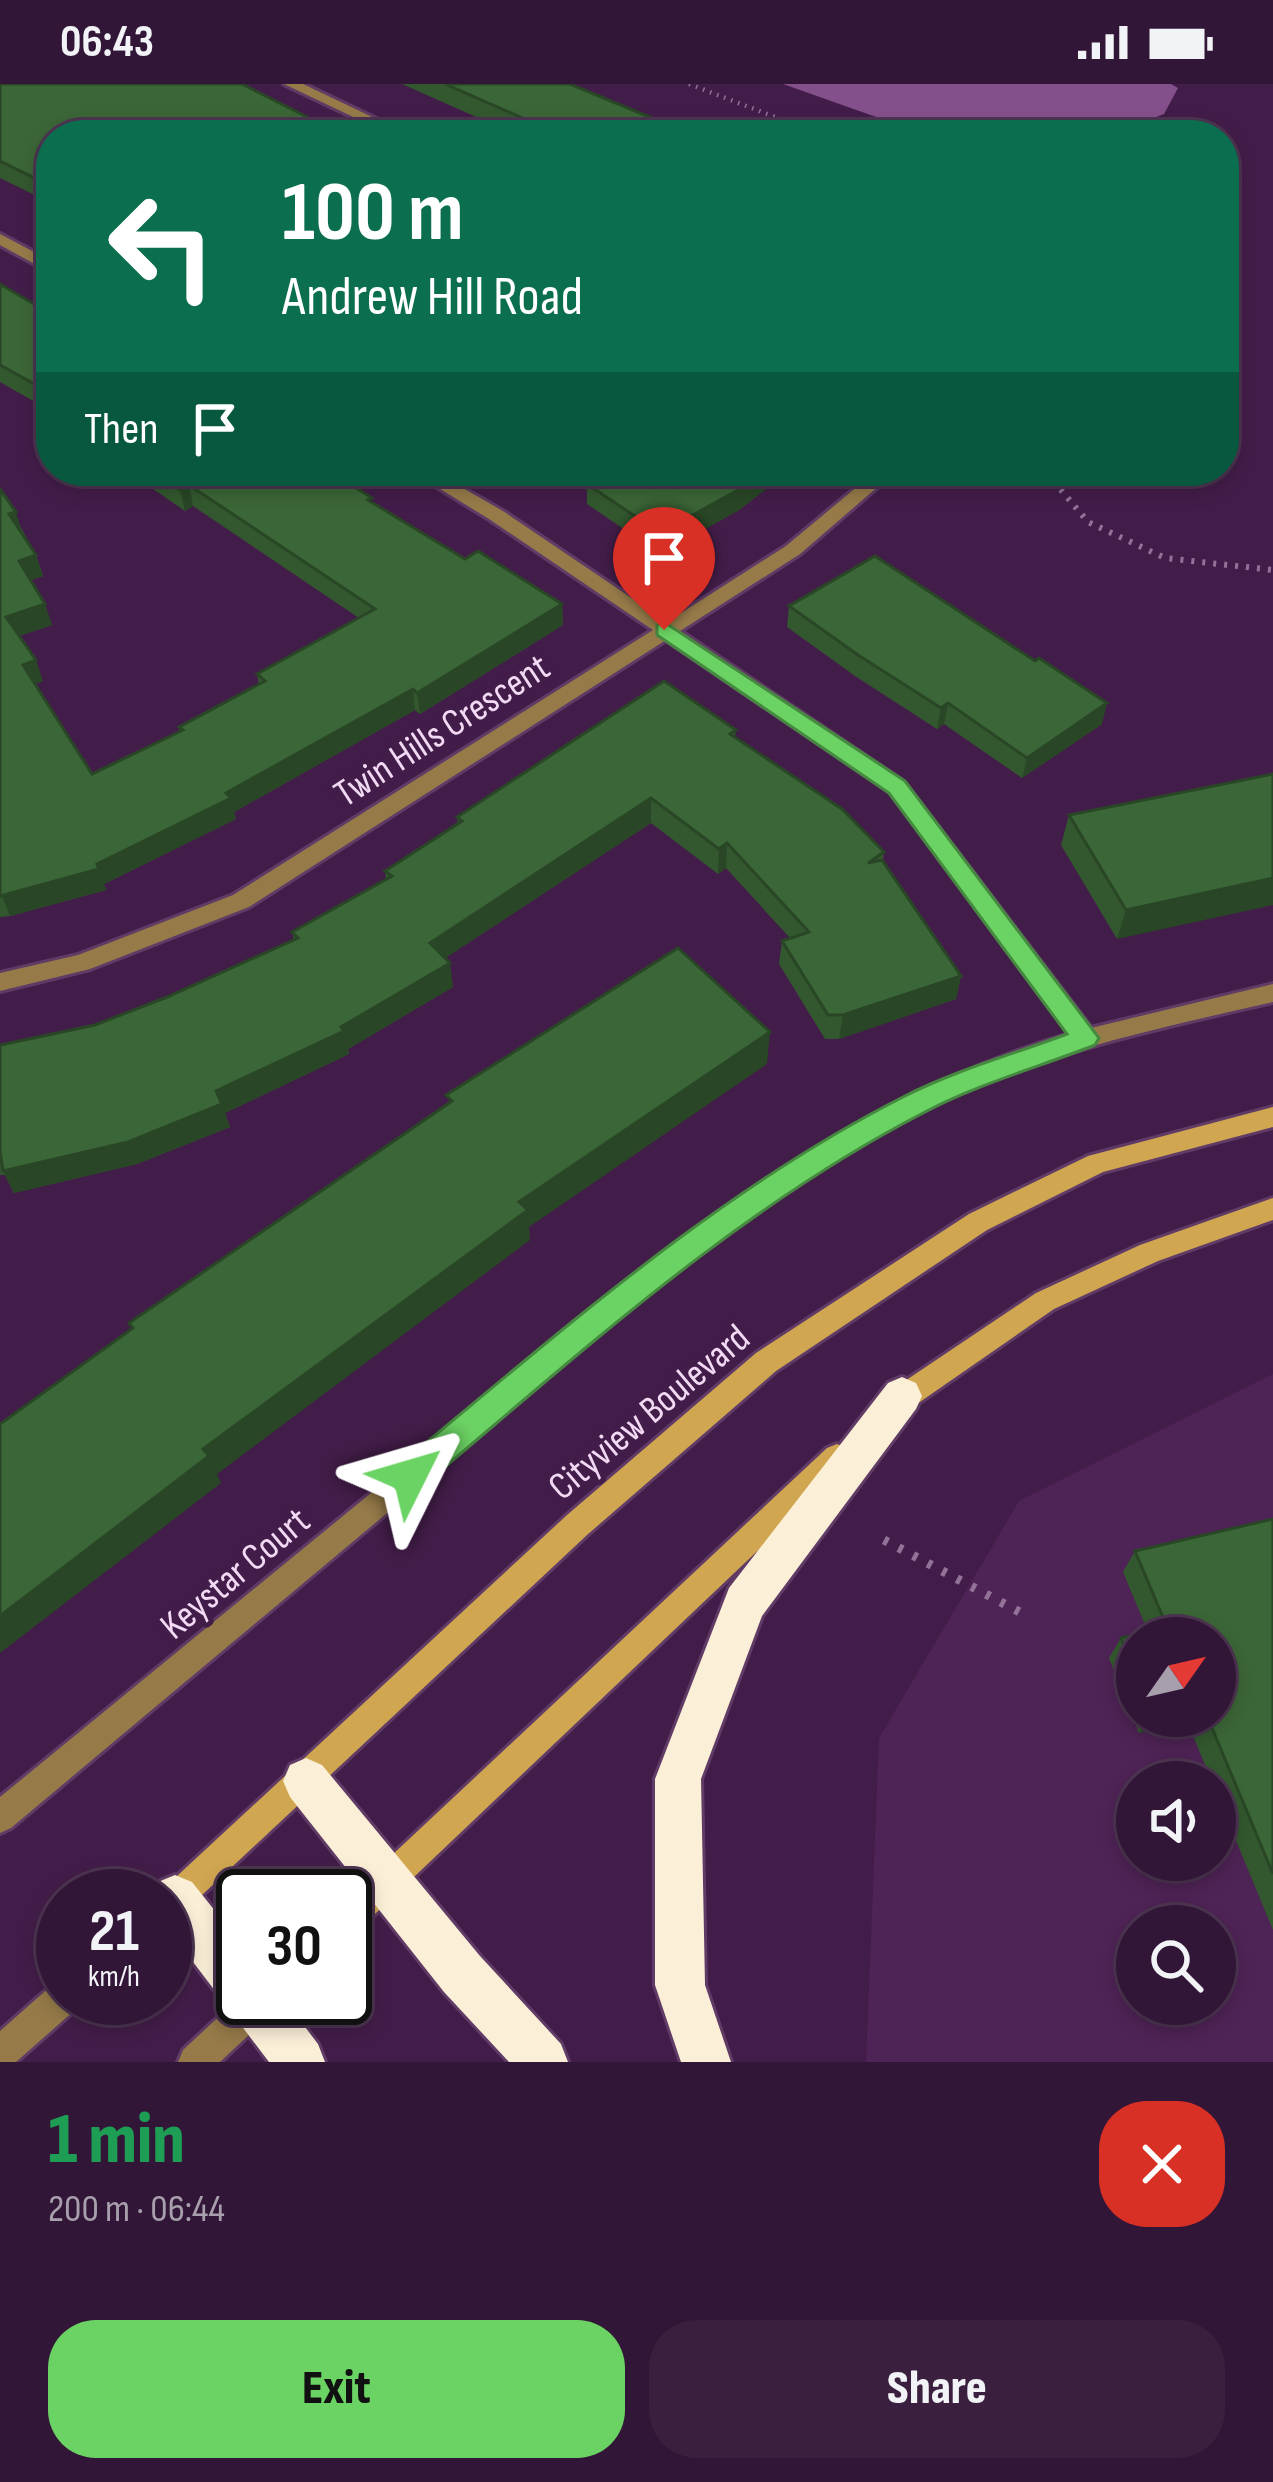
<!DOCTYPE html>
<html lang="en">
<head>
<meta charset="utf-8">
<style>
	:root { --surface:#321637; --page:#3a1f3f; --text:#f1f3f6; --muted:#a89fad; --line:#4d3552; --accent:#6bd363 }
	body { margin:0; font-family:"Sofia Sans Condensed",sans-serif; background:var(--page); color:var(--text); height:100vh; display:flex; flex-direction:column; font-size:45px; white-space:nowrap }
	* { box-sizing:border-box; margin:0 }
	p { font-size:39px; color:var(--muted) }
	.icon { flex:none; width:66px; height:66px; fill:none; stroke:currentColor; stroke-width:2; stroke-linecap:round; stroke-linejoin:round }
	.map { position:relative; height:1978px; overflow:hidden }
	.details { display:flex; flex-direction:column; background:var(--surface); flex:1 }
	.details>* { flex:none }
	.guide { position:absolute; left:36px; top:36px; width:1203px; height:366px; border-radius:48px; box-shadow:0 6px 18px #0003,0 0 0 3px var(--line); background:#0b6e4f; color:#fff; overflow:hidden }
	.needle { width:78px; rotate:56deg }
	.fabs { position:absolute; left:1116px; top:1533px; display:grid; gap:24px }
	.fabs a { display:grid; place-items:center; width:120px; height:120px; border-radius:50%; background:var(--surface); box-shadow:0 6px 18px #0003,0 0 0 3px var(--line); font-size:60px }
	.speed { position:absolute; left:36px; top:1785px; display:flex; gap:24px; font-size:60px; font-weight:700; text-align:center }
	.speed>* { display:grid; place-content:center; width:156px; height:156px; border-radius:50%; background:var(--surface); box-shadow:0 6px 18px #0003,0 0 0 3px var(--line); line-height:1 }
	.speed small { font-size:30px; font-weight:400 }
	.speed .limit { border:6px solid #111; border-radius:18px; background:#fff; color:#111 }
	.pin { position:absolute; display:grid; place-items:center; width:102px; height:102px; color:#fff; margin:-123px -51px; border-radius:50% 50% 50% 0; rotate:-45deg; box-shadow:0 0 12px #0007 }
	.pin .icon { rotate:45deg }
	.me { position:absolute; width:132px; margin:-66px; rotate:50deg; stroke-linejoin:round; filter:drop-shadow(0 0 9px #0008) }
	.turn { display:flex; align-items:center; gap:42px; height:252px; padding:0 48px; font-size:54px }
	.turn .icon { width:156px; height:156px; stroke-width:2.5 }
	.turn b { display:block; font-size:84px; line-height:102px }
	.then { display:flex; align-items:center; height:114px; padding:0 48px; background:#0003; gap:24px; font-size:45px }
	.round { display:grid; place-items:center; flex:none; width:126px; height:126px; border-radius:48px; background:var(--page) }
	.summary { display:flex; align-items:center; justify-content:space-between; height:204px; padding:0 48px }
	h1 { font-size:72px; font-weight:800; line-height:90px; color:#1e9e55 }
	.primary-button { display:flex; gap:24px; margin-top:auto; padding:24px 48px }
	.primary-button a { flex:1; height:138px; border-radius:48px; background:var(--accent); color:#111; font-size:48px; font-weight:800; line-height:138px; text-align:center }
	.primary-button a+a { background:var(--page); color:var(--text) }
	.status { display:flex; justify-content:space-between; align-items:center; height:84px; padding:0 60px; background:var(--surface); direction:ltr }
	.status svg { height:33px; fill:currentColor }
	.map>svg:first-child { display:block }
	.built { fill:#4e2355; fill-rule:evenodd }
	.forest { fill:#84508b }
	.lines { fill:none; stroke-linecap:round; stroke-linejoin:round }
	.minor-casing { stroke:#5f3b65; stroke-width:6 }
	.tertiary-casing { stroke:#5f3b65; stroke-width:6 }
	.secondary-casing { stroke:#5f3b65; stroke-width:6 }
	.motorway-casing { stroke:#5f3b65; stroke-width:6 }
	.path-far2 { stroke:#927297; stroke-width:4.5; stroke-dasharray:1.5 6; stroke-linecap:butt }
	.path-far1 { stroke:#927297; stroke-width:6; stroke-dasharray:3 8; stroke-linecap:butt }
	.path { stroke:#927297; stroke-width:9; stroke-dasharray:4.5 12; stroke-linecap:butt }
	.minor { fill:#967b49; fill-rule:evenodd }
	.tertiary { fill:#967b49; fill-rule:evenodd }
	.secondary { fill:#d1a651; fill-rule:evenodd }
	.motorway { fill:#fcefd8; fill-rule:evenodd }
	.wall { fill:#33582f; fill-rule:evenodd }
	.shaded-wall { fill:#294726 }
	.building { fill:#3b6637; stroke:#294726; stroke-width:3 }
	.route { fill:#6bd363; stroke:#468940; stroke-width:3 }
	.labels { text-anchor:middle; stroke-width:10; stroke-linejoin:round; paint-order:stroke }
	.street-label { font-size:39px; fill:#f2daf5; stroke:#431d49 }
</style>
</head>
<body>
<div class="status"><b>06:43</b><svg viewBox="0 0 49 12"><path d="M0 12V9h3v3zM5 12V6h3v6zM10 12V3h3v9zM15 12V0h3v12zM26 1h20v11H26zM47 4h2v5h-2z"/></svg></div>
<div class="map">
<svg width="1273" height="1978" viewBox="0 0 1273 1978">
	<rect width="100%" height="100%" fill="#431d49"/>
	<path class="built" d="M1273,1290V1978H866L879,1654L1019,1417ZM1137,1554H1215V1632H1137ZM1137,1698H1215V1776H1137ZM1137,1842H1215V1920H1137Z"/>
	<polygon class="forest" points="783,0 1171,0 1178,4 1164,30 1110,51 927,51"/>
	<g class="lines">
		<defs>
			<g id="minor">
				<polygon points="284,0 303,0 410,51 391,51"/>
				<polygon points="0,150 51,177 51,189 0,161"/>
				<path d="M411,387H433L503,427L667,538L786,462L876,387H896L800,470L680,547L904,698L1091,944L1273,900V918C1155,945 1035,970 926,1025C760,1108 619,1233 479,1352C323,1483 167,1613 11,1744L0,1749V1713L675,1160C797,1070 922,994 1069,950L890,708L666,556L249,823L90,885L0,907V889L78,871L233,811L653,546L489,435Z"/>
			</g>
			<g id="tertiary">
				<polygon points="63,1897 63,1914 80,1914 75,1926 16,1978 0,1978 0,1947 51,1902"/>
				<polygon points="243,1910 243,1914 271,1914 274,1920 269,1932 220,1978 178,1978 183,1966"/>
			</g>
			<g id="secondary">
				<polygon points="1273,1023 1273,1043 1103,1088 987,1146 776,1287 587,1451 186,1826 175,1831 165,1827 165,1812 160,1812 164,1804 567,1431 756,1269 969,1130 1088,1072"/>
				<polygon points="1273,1114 1273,1136 1158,1177 1054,1225 904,1329 894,1332 884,1329 880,1320 884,1311 1036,1209 1140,1161"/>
				<polygon points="837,1360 847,1364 851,1373 847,1382 356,1848 345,1853 345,1815 827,1364"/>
			</g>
			<g id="motorway">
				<polygon points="902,1293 916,1299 922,1312 916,1325 762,1532 701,1695 705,1901 731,1978 681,1978 655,1901 655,1695 729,1504 888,1299"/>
				<polygon points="306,1674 322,1681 480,1872 561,1960 568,1978 509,1978 444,1908 290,1713 283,1697 290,1681"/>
				<polygon points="175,1791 192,1798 243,1862 243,1914 283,1914 318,1960 325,1978 269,1978 165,1841 165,1812 152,1812 158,1798"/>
			</g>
		</defs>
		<use href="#minor" class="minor-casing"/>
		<use href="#tertiary" class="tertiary-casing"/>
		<use href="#secondary" class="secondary-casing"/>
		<use href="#motorway" class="motorway-casing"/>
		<polyline class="path-far2" points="689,0 822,51"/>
		<polyline class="path-far1" points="1051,387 1051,394 1088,438 1165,474 1273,486"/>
		<polyline class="path" points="884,1456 1029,1533"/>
		<use href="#minor" class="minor"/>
		<use href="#tertiary" class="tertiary"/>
		<use href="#secondary" class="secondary"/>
		<use href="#motorway" class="motorway"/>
	</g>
	<g class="wall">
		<polygon points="0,0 51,51 51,119 0,94"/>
		<polygon points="402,0 570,0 693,51 517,51"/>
		<polygon points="0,200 51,230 51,327 0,298"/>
		<polygon points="143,387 330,387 372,419 465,475 562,520 563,541 420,630 415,626 234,728 236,735 104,800 106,806 10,832 0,833 0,405 36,471 43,492 31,496 52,541 19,552 43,597 35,600 92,690 180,648 179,643 259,600 257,590 359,534 193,422 185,427 146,400"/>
		<polygon points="552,387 789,387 739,426 660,470 587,420 587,406"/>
		<polygon points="789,522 1102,640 1022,694 944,640 937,645 855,592 787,543"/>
		<polygon points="736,646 735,653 884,768 883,776 961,892 956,915 839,955 825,955 779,880 782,857 790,854 726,784 718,790 651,739 445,874 453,903 348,965 349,970 225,1029 230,1043 137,1080 14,1109 5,1091 0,1091 0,961 95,941 167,913 294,856 292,848 386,795 385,787 458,740 457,733"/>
		<polygon points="1273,690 1117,855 1061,761 1069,731"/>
		<path d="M1273,1435V1846L1215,1706V1698H1212L1187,1637L1139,1649L1109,1574L1121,1554L1148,1548L1123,1488L1135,1467ZM1137,1554L1215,1632H1137Z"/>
	</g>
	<g class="shaded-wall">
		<polygon points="764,387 789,387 739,426 660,470 660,449"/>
		<polygon points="189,401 193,422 185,427 180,406"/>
		<polygon points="16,428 22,449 9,430"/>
		<polygon points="36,471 43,492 26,498 19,477"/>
		<polygon points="45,520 52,541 13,554 6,533"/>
		<polygon points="562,520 563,541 420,630 417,609"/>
		<polygon points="36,576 43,597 30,602 23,581"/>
		<polygon points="413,605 415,626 234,728 236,735 104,800 97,780"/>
		<polygon points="948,619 944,640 937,645 941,624"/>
		<polygon points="1107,619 1102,640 1022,694 1027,674"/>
		<polygon points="651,714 651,739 433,882 430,859"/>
		<polygon points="727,759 726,784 718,790 719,765"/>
		<polygon points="99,785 106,806 10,832 2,812"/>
		<polygon points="1273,794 1273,821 1117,855 1126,826"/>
		<polygon points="450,879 453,903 348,965 349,970 225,1029 230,1043 137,1080 14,1109 3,1087 216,1007 341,943"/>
		<polygon points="961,892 956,915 839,955 843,931"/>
		<polygon points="770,948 767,980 529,1143 530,1156 217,1390 221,1399 0,1569 0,1532 203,1365 519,1118"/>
		<polygon points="1151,1632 1190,1632 1187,1637 1139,1649"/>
	</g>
	<g class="building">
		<polygon points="0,0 242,0 343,51 51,51 51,102 0,77"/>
		<polygon points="445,0 570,0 693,51 561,51"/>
		<polygon points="0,200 51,230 51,309 0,281"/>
		<polygon points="153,387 330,387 372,414 368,416 465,475 478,467 562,520 417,609 413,605 226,709 231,714 97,780 99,785 0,812 0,405 16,428 9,430 36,471 19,477 45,520 6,533 36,576 23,581 92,690 183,646 179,643 265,597 257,590 375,525 189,401 180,406"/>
		<polygon points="589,387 764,387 740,405 660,449 587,400 599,393"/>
		<polygon points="875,472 1035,577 1039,574 1107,619 1027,674 948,619 941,624 858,571 789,522"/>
		<polygon points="664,597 736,646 730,650 842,725 884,768 868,779 882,776 961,892 843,931 828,931 782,857 809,848 727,759 719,765 651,714 430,859 450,879 341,943 344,947 216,1007 222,1020 128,1058 3,1087 0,1067 0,961 95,941 167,913 298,854 292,848 392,792 385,787 462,737 457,733"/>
		<polygon points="1273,690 1273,794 1126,826 1069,731"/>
		<polygon points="678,864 770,948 519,1118 528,1126 203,1365 209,1372 0,1532 0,1340 133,1244 129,1239 452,1017 446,1011"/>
		<polygon points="1273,1435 1273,1790 1207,1632 1215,1632 1215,1554 1137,1554 1137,1594 1121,1554 1167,1543 1135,1467"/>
	</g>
	<path class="route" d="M664,538L905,697L1099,954L1095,961C1039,983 978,1000 925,1028C737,1125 582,1268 421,1403L410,1407L399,1403L394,1392L399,1381C561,1248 717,1107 905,1012C956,986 1014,970 1067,950L889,709L657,551V541Z"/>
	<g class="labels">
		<g class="street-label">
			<text transform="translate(441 645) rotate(-33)" y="14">Twin Hills Crescent</text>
			<text transform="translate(648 1327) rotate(-40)" y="14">Cityview Boulevard</text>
			<text transform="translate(234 1488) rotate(-40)" y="14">Keystar Court</text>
		</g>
	</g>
</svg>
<div class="fabs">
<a><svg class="needle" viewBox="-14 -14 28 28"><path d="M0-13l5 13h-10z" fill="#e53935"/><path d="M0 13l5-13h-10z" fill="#a89fad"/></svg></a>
<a><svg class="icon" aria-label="sound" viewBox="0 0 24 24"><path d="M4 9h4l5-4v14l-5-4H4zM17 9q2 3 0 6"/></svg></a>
<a><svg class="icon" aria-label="search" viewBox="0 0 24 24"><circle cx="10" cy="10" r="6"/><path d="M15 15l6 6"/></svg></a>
</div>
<div class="speed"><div>21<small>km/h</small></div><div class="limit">30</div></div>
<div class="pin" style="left:664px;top:546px;background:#d93025"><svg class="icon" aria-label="arrive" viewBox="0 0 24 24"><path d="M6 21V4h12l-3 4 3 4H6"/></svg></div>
<svg class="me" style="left:410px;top:1392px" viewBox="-20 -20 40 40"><path d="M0-17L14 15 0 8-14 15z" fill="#6bd363" stroke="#fff" stroke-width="4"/></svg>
<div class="guide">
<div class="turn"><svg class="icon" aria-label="left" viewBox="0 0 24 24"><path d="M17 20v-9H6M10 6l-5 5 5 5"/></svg><div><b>100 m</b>Andrew Hill Road</div></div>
<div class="then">Then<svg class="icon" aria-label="arrive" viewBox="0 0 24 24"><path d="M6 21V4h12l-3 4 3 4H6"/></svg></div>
</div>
</div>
<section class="details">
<div class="summary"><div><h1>1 min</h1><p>200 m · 06:44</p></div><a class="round" style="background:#d93025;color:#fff"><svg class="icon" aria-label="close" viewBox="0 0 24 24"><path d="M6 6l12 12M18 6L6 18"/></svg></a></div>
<div class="primary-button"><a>Exit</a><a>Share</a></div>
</section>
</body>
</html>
